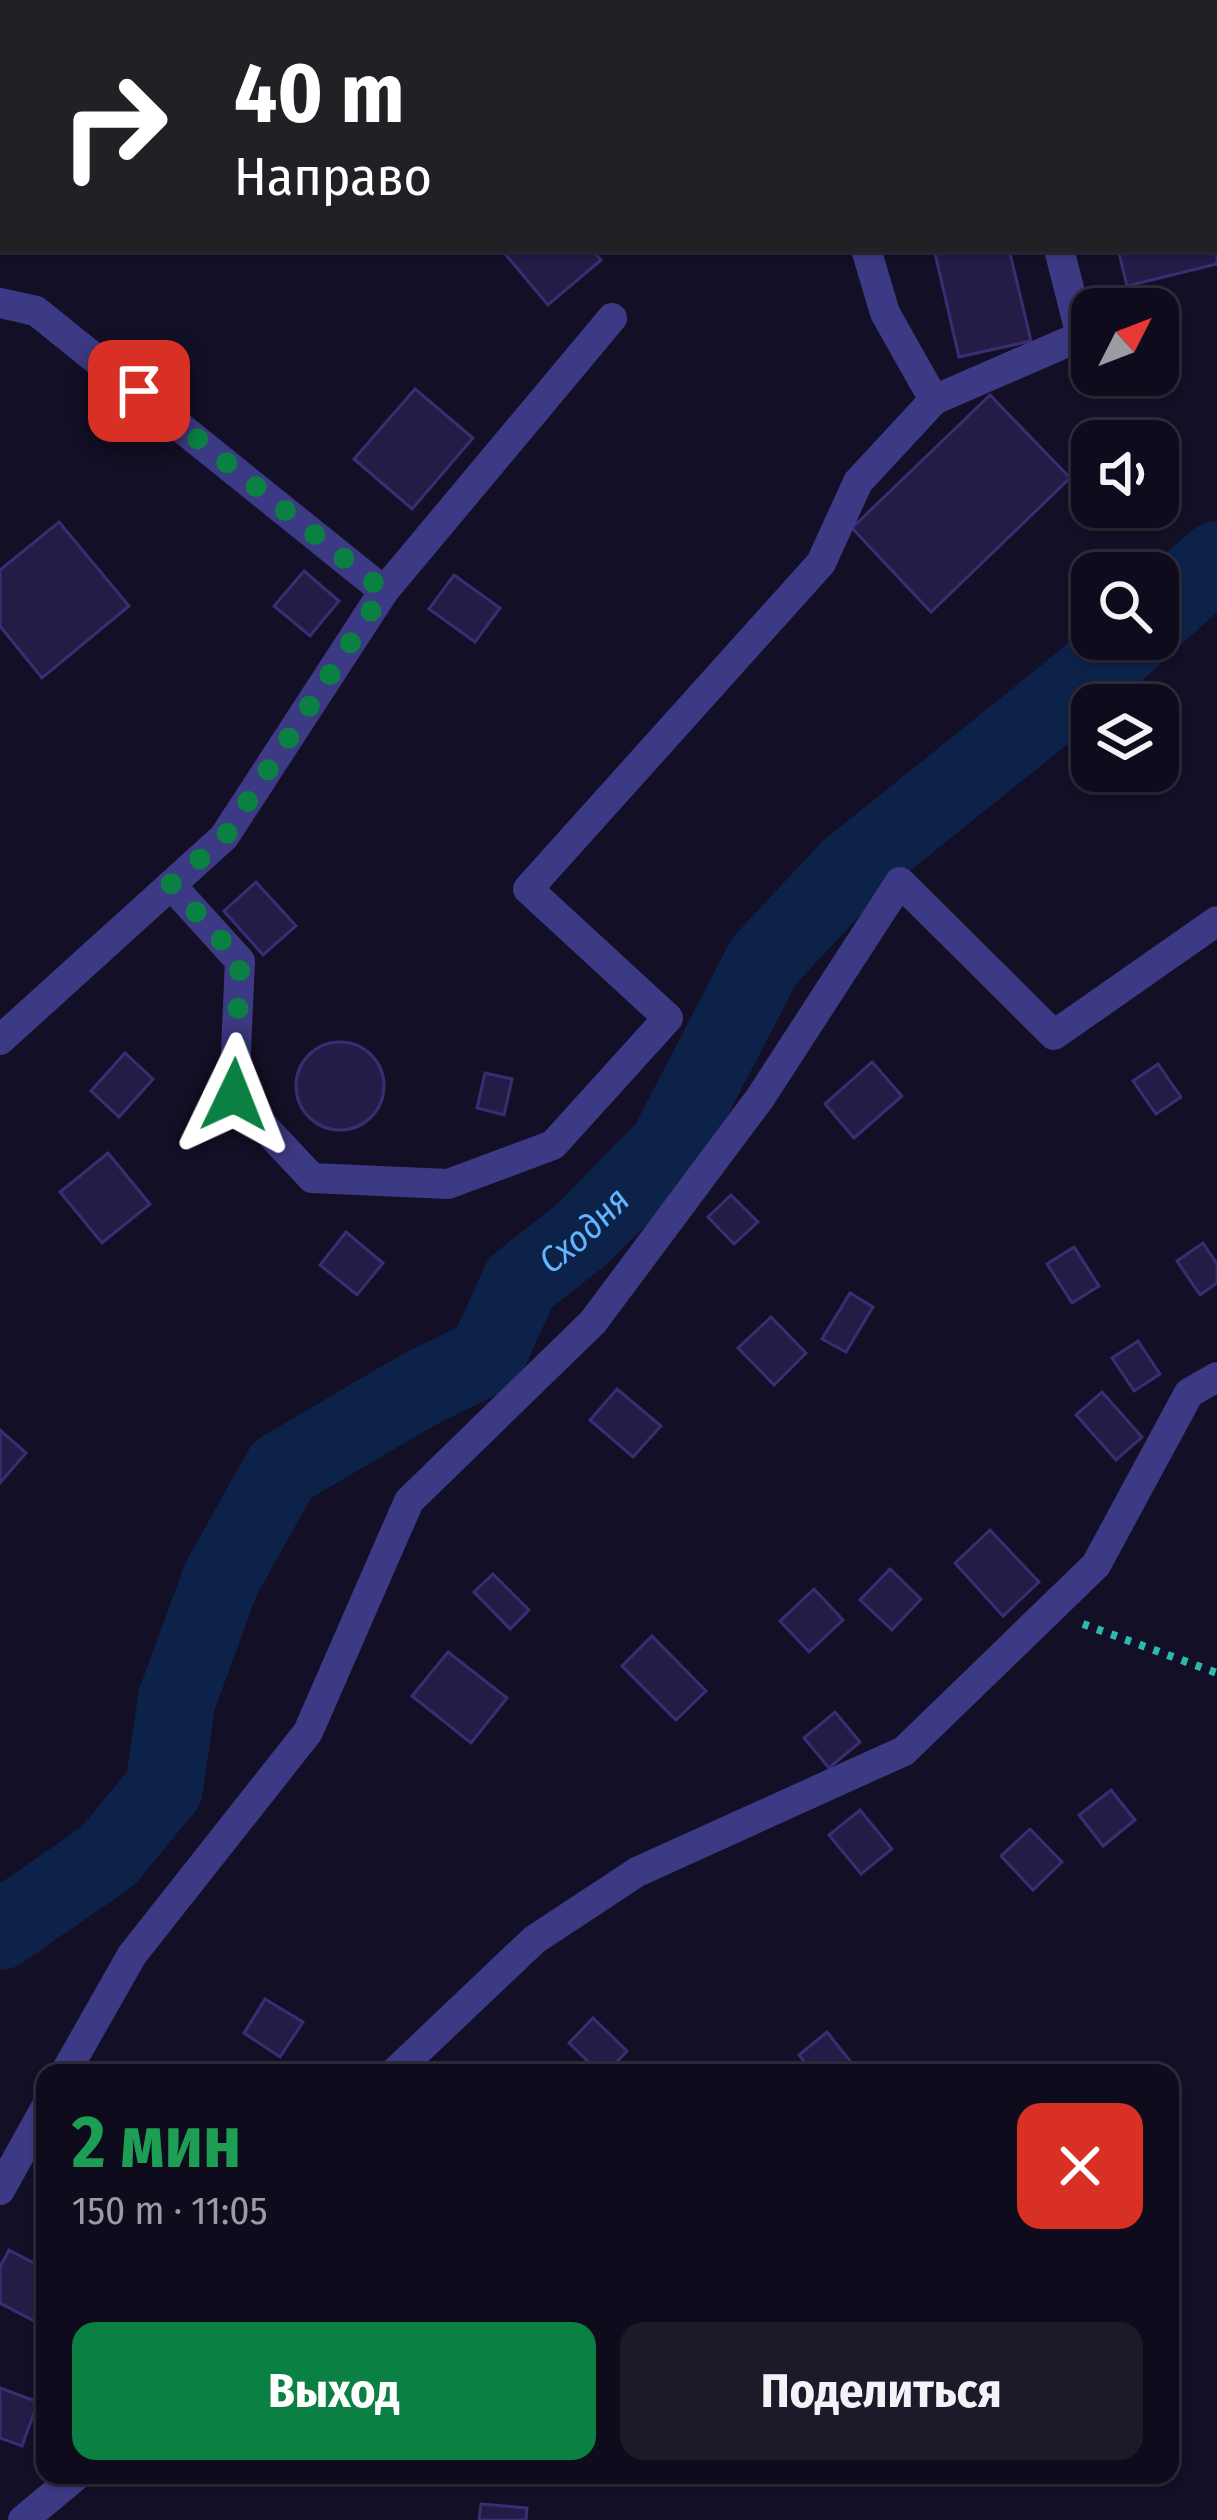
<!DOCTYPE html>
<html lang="ru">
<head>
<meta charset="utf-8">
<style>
	:root { --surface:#0e0b1c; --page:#1c1929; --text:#f1f3f6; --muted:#9b9ba3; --line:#2e2b3b; --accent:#0b8043 }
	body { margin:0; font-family:"Fira Sans Condensed",sans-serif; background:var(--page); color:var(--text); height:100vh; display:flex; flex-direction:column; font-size:45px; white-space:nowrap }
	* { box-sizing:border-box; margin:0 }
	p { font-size:39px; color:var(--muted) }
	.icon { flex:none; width:66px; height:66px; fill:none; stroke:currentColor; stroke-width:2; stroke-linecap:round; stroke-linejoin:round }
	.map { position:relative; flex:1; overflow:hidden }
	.sheet { position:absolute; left:36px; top:2064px; width:1143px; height:420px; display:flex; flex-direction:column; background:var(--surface); border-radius:24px; box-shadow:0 3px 9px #0004,0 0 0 3px var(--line) }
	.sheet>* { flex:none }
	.guide { position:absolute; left:0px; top:0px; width:1218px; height:252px; box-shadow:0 3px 9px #0004,0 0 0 3px var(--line); background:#202124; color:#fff; overflow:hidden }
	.needle { width:78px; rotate:48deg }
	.tools { position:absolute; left:1071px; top:288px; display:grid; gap:24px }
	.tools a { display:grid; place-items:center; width:108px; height:108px; border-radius:24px; background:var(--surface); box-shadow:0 3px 9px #0004,0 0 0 3px var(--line); font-size:60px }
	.pin { position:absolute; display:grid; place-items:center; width:102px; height:102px; color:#fff; margin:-51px; border-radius:24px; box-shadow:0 6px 18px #0006 }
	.me { position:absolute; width:132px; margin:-66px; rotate:2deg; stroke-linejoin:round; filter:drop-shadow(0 0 9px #0008) }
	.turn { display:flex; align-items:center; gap:42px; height:252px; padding:0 36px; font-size:54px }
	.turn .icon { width:156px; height:156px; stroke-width:2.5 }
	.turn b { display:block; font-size:84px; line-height:102px }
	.round { display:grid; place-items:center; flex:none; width:126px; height:126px; border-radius:24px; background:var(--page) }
	.summary { display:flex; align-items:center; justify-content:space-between; height:204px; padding:0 36px }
	h1 { font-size:72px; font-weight:700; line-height:90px; color:#1e9e55 }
	.cta { display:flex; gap:24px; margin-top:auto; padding:24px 36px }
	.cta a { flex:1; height:138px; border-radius:24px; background:var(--accent); color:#fff; font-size:48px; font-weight:700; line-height:138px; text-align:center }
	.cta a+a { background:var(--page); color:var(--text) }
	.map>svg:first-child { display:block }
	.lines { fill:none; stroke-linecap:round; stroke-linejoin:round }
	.river { stroke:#0c2248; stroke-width:78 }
	.building { fill:#241b47; stroke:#3b2d73; stroke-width:3 }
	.path { stroke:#2fb8b0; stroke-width:8; stroke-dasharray:6 9; stroke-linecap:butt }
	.minor { stroke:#3d3a85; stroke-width:30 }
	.route { stroke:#0b8043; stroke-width:21; stroke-dasharray:0 37.8 }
	.labels { text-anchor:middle; stroke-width:9; stroke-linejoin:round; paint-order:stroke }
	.water-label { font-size:36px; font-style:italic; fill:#62b6ff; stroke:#130f26 }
</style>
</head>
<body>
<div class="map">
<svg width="1217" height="2520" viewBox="0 0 1217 2520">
	<rect width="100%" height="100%" fill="#130f26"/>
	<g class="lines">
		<g class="river">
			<polyline points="1158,613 1217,560"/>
			<path id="s1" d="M0,1931L108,1856L164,1788L177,1699L221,1579L282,1470L418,1390L487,1356L520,1283L581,1235L667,1148L764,961L850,869L1079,685L1130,639"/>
		</g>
	</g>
	<g class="building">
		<polygon points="1055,0 1217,0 1217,264 1127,286 1118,249 1215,249 1215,3"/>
		<polygon points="501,249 592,249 601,260 548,305"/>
		<polygon points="934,249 1009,249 1031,341 959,357"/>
		<polygon points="415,389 473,438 412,509 354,459"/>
		<polygon points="990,395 1070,478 931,612 852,528"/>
		<polygon points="59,522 129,606 42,678 0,626 0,570"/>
		<polygon points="304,571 339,601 310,636 274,606"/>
		<polygon points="454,575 500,608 475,642 429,609"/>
		<polygon points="256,882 296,926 263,955 224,911"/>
		<circle cx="340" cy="1086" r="44"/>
		<polygon points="125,1053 153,1079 119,1117 91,1091"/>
		<polygon points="872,1062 902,1096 854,1138 825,1104"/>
		<polygon points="1158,1064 1181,1097 1156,1114 1133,1081"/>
		<polygon points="485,1073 512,1079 504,1115 477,1108"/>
		<polygon points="108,1153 150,1204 102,1243 60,1192"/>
		<polygon points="731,1195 758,1222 734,1244 708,1217"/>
		<polygon points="346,1232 383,1263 357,1295 320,1265"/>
		<polygon points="1203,1243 1217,1264 1217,1283 1200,1295 1177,1261"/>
		<polygon points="1074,1247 1099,1286 1072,1303 1047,1264"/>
		<polygon points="850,1293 873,1307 846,1352 822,1339"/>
		<polygon points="771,1317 806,1353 774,1385 738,1348"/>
		<polygon points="1138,1341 1160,1374 1134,1391 1112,1358"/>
		<polygon points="617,1389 661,1426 633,1457 590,1420"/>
		<polygon points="1102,1392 1142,1437 1116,1460 1076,1415"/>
		<polygon points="0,1430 26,1453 0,1483"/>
		<polygon points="990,1530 1039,1582 1003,1616 955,1563"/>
		<polygon points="890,1569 921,1599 892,1630 860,1600"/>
		<polygon points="493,1574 529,1610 510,1629 474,1592"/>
		<polygon points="814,1589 843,1620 809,1652 780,1621"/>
		<polygon points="652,1636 706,1691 676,1720 622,1666"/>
		<polygon points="448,1652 507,1698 471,1743 412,1696"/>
		<polygon points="835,1712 860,1742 829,1768 804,1738"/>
		<polygon points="1111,1790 1135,1820 1103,1846 1079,1815"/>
		<polygon points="860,1810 892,1849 861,1874 829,1835"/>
		<polygon points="1030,1829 1062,1862 1033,1890 1001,1856"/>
		<polygon points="265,1999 303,2022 280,2057 244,2033"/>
		<polygon points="593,2018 627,2051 606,2073 600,2073 569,2043"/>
		<polygon points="827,2032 854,2066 845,2073 813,2073 799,2055"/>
		<polygon points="9,2250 45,2269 45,2306 36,2322 0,2303 0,2267"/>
		<polygon points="0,2388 38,2402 22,2446 0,2438"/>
		<polygon points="481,2504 527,2508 526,2520 479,2520"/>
	</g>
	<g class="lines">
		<polyline class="path" points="1083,1624 1217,1673"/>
		<g class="minor">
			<polyline points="998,0 998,3"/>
			<polyline points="131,3 135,0"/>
			<polyline points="0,303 36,311 384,591"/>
			<polyline points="934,400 1081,336 1059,249"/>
			<polyline points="171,885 240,961 234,1095 312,1178 448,1184 553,1145 668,1018 528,889 821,563 858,482 934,400 885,313 866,249"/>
			<polyline points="0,1040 224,837 384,591 612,318"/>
			<polyline points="65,2073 132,1955 308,1732 409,1501 593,1322 760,1098 900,882 1054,1035 1217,921"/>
			<polyline points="394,2073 534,1940 637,1872 904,1751 1096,1565 1189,1393 1217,1377"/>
			<polyline points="0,2190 45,2109"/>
			<polyline points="23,2520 77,2475"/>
		</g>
	</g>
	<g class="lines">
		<polyline class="route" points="139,391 384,591 224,838 171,884 240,961 234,1095"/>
	</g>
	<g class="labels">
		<g class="water-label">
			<text dy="13" stroke="none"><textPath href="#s1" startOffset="960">Сходня</textPath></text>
		</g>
	</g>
</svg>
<div class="tools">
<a><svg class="needle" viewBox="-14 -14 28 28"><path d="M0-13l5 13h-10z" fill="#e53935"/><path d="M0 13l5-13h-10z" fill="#9b9ba3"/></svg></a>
<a><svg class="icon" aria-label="sound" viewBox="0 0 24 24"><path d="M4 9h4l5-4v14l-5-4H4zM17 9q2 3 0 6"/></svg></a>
<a><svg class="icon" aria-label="search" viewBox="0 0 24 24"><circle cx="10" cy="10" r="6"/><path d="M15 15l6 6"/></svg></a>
<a><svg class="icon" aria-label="layers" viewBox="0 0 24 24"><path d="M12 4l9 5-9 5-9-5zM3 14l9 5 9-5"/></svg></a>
</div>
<div class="pin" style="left:139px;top:391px;background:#d93025"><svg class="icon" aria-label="arrive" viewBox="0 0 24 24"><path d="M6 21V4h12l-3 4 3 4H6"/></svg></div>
<svg class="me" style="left:234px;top:1095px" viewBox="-20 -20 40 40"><path d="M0-17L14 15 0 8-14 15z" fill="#0b8043" stroke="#fff" stroke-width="4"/></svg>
<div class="guide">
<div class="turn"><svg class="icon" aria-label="right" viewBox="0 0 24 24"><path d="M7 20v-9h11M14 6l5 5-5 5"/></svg><div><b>40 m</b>Направо</div></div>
</div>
<section class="sheet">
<div class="summary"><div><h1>2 мин</h1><p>150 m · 11:05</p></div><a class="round" style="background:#d93025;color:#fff"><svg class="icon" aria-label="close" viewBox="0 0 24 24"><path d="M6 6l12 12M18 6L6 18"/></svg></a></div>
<div class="cta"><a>Выход</a><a>Поделиться</a></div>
</section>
</div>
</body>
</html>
